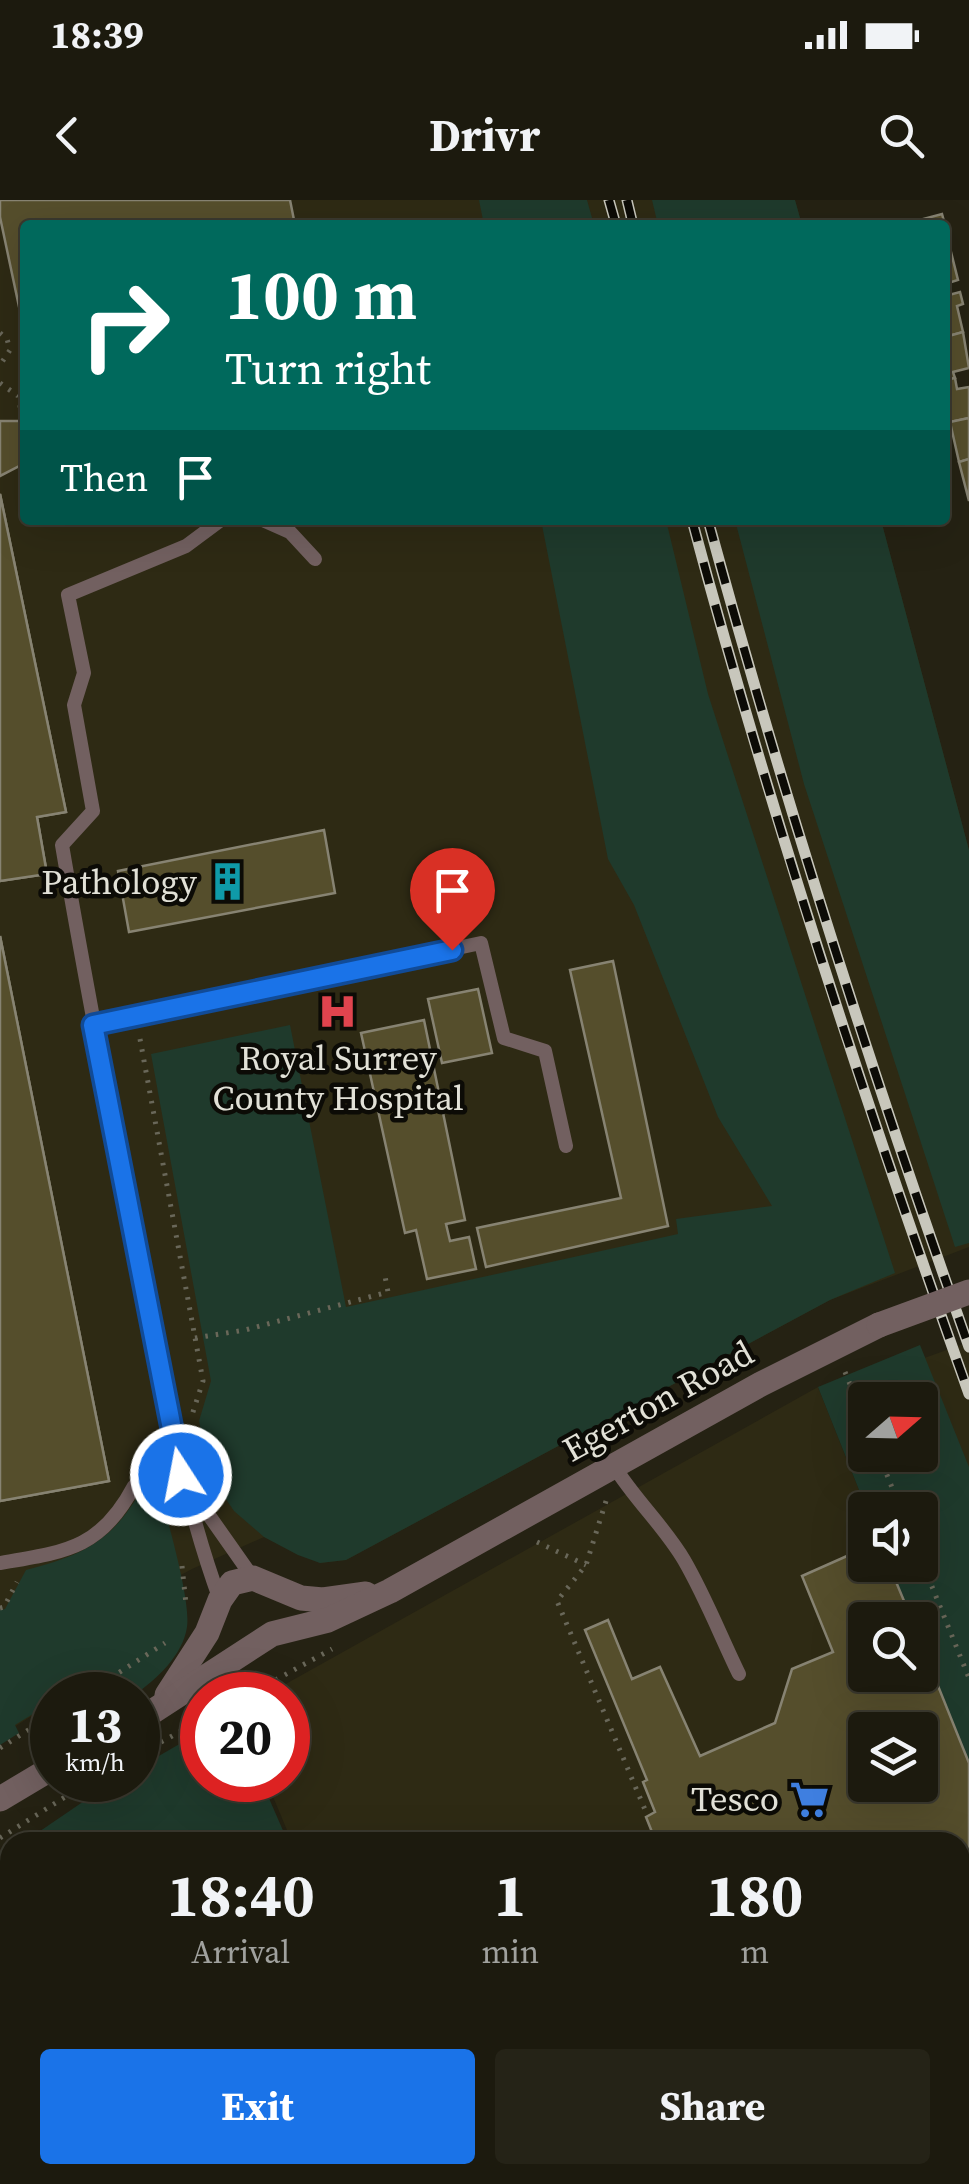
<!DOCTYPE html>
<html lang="en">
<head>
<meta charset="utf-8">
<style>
	:root { --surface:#1c1a0e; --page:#252317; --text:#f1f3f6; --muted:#a0a19e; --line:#3a382e; --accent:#1a73e8 }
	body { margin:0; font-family:"Source Serif 4",serif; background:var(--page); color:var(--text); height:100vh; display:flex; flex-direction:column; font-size:38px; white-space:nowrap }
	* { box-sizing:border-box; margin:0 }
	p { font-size:32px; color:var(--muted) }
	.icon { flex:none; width:55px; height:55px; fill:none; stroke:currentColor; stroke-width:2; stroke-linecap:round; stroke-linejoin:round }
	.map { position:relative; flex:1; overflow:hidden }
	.drawer { position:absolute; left:0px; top:1632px; width:970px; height:352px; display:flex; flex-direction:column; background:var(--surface); border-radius:30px 30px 0 0; box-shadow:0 10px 40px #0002,0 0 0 2px var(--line) }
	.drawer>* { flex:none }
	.top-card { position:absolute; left:20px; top:20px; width:930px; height:305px; border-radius:10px; box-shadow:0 10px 40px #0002,0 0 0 2px var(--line); background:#00695c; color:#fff; overflow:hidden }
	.needle { width:65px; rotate:70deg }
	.tools { position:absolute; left:848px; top:1182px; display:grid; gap:20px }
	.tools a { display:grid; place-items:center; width:90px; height:90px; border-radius:10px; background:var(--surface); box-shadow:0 10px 40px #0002,0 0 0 2px var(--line); font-size:50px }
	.speed { position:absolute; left:30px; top:1472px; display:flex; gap:20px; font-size:50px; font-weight:700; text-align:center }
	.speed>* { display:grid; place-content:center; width:130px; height:130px; border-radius:50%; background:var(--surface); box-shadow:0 10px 40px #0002,0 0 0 2px var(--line); line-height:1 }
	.speed small { font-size:25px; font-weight:400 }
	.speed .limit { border:15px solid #d22; background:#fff; color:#111 }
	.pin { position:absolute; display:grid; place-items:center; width:85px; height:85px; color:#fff; margin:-102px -42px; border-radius:50% 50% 50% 0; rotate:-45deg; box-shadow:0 0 10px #0007 }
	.pin .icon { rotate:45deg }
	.me { position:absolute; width:110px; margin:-55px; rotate:349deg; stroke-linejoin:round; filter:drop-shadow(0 0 8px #0008) }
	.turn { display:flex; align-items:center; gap:35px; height:210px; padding:0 40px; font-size:45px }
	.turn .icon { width:130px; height:130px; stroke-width:2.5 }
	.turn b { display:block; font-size:70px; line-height:85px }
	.then { display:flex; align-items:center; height:95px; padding:0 40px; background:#0003; gap:20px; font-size:38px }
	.eta { display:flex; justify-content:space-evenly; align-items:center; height:170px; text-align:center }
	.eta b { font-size:60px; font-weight:700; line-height:70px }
	.button { display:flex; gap:20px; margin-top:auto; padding:20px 40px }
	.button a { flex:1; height:115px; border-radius:10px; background:var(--accent); color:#fff; font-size:40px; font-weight:700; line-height:115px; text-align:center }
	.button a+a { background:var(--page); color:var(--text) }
	.status { display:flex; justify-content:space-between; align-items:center; height:70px; padding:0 50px; background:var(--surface); direction:ltr }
	.status svg { height:28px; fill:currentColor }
	header { display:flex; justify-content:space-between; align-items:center; height:130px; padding:0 40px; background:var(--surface); font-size:45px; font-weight:700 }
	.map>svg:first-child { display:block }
	.built { fill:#2e2a14; fill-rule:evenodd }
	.green { fill:#1f3a2c; fill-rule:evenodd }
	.building { fill:#554e2c; stroke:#878372; stroke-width:2.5; fill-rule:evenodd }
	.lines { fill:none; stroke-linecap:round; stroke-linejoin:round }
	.path { stroke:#696759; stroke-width:5; stroke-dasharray:2.5 8; stroke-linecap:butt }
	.service { stroke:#726060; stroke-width:14 }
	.tertiary { stroke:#726060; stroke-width:25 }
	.rail-casing { stroke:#c8c7bc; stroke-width:11 }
	.rail { stroke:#0c0b06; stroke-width:8; stroke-dasharray:22; stroke-linecap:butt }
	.tertiary-bridge { stroke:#726060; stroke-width:25 }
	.route-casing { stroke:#114b97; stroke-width:25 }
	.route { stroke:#1a73e8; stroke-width:18 }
	.labels { text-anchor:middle; stroke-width:9; stroke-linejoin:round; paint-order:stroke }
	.poi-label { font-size:35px; fill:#e2e1d7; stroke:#0c0b06; text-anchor:end }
	.street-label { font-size:35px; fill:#e2e1d7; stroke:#0c0b06 }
</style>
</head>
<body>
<div class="status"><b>18:39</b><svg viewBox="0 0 49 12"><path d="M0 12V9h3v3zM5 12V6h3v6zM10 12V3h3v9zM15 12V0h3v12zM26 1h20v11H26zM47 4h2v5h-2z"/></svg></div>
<header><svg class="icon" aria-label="back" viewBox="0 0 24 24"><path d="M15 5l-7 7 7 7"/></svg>Drivr<svg class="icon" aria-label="search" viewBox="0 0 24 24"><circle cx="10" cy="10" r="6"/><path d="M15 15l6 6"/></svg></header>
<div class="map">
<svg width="969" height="1984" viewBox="0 0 969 1984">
	<rect width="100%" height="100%" fill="#252213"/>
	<g class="built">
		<polygon points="0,0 795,0 802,25 25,25 25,320 881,320 969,650 969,1047 830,1100 346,1360 320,1363 264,1337 192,1369 179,1376 52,1495 52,1503 0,1536"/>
		<polygon points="969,1142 969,1347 920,1200 891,1170"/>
		<path d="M818,1187L867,1310L865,1365H889L912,1420H865V1475H920L969,1563V1984H436L432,1975H960V1642H292L266,1580H288V1495H266ZM865,1530H920V1585H865Z"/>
	</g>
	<g class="green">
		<polygon points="479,0 587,0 594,25 484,25"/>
		<polygon points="652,0 795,0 802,25 658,25"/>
		<polygon points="541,320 666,320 708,494 895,1073 830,1100 346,1360 320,1363 298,1355 264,1337 234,1311 211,1277 199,1221 211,1181 151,854 290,825 346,1107 678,1034 676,1019 772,1006 718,917 634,705 608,659"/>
		<polygon points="735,320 881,320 969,650 969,1043 955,1047 804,584"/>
		<path d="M920,1145L969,1267V1563L920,1441V1420H912L889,1365H920V1310H867L818,1187ZM865,1200H920V1255H865Z"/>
		<path d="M159,1288C167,1319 191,1400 187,1427C183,1455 156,1480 134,1495H52V1529L44,1531L33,1514L15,1525L19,1533L0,1545V1410L5,1409L26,1370C80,1356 111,1343 140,1292Z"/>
		<polygon points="202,1531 202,1580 261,1580 288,1642 24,1642 115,1580 138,1580 138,1568"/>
		<polygon points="10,1652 10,1975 428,1975 432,1984 0,1984 0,1657"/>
	</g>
	<g class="building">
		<polygon points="0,0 290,0 295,25 25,25 25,135 0,17"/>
		<polygon points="942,14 945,25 909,25 908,23"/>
		<polygon points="949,44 958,80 945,84 945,45"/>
		<polygon points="960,92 963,104 957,106 963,132 945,137 945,96"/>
		<polygon points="963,132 969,168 953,172 955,178 945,180 945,137"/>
		<polygon points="955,178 957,189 969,187 969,218 950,222 945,202 945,180"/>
		<polygon points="969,218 969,259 959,262 950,222"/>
		<polygon points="0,221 25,221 25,263 0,276"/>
		<polygon points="969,259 969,301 959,262"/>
		<polygon points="0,294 66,612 37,617 47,674 0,681"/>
		<polygon points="0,294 66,612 37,617 47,674 0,681"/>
		<polygon points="324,630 335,693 129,732 118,671"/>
		<polygon points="0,736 109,1281 0,1301 0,1018 28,1013 22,985 0,989"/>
		<polygon points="0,736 109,1281 0,1301"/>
		<polygon points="613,761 668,1026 486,1067 477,1028 621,998 570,770"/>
		<polygon points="478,789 492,853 442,863 428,799"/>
		<polygon points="424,820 465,1020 446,1024 450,1041 469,1037 476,1069 427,1079 416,1030 405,1033 361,833"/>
		<path d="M865,1348V1365H889L912,1420H865V1475H920V1441L969,1563V1827L960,1831V1642H656L646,1617L655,1612L643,1582L647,1580L585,1430L608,1420L632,1479L660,1467L700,1556L775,1523L792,1469L833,1452L802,1376ZM865,1530H920V1585H865Z"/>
	</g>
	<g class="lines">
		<g class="path">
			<polyline points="0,133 7,139 10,150 0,165"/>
			<polyline points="0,183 18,196 23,221"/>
			<polyline points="140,839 203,1181 192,1215"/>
			<polyline points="195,1138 245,1130 388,1092 384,1071"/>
			<polyline points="845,1172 865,1221"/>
			<polyline points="879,1255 901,1310"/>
			<polyline points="606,1301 586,1365 557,1401 646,1612"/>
			<polyline points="537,1342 586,1365"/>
			<polyline points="920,1357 969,1478"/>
			<polyline points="182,1366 186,1404"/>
			<polyline points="0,1408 4,1407 17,1382"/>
			<polyline points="84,1495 165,1443"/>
			<polyline points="248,1495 332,1449"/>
			<polyline points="161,1542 202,1520"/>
			<polyline points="0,1548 52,1515"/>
			<polyline points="138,1555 152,1547"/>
			<polyline points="0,1638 92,1580"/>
			<polyline points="960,1826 969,1823"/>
			<polyline points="0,1909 10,1912"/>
			<polyline points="0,1965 12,1984"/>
			<polyline points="212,1975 240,1984"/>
			<polyline points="762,1975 766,1984"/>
			<polyline points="667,1984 689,1975"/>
		</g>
		<g class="service">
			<polyline points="263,320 290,332 315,359"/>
			<polyline points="93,825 481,743 504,838 545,851 566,946"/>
			<path d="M614,1266C635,1300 664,1326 684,1360C705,1396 721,1437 739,1474"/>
			<polyline points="187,1284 253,1378"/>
			<path d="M0,1363C65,1352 101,1349 134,1286L181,1275"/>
			<path d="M220,1400C182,1296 164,1189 143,1081C115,936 87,791 62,645L93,611L74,505L84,473L68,395L186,346L221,320"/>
			<polyline points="303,1640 304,1642"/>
			<polyline points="441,1975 445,1984"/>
		</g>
		<g class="tertiary">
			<polyline points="167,1495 207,1433 220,1400 232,1383 253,1378 301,1398 323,1400 366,1394"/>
			<polyline points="138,1521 272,1434 328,1420 390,1391 761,1184 879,1125"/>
			<polyline points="0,1599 52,1568"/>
		</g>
		<defs>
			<g id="rail">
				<polyline points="609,0 616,25"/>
				<polyline points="627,0 633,25"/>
				<path d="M692,320C771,616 866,906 969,1194"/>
				<path d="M708,320C784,599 872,874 969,1147"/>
			</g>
		</defs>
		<use href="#rail" class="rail-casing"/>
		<use href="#rail" class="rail"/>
		<polyline class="tertiary-bridge" points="879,1125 969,1092"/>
	</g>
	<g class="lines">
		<defs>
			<polyline id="route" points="181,1275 93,825 452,750"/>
		</defs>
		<use href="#route" class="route-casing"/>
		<use href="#route" class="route"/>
	</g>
	<defs>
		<symbol id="building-bare" viewBox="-9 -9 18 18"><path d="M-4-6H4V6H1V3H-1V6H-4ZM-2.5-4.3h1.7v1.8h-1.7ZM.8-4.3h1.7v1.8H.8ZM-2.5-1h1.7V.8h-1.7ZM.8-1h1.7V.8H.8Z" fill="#0f9aa8" stroke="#0c0b06" stroke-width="2.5" paint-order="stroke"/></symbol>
		<symbol id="hospital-bare" viewBox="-9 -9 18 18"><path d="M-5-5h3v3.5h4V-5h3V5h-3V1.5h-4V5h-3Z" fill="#e0444e" stroke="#0c0b06" stroke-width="2.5" paint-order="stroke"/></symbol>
		<symbol id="supermarket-bare" viewBox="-9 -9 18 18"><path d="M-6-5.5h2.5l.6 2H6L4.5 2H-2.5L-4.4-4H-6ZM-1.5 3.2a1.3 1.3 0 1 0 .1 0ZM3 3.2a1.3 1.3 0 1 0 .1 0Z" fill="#3f7fe0" stroke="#0c0b06" stroke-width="2.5" paint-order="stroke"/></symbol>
	</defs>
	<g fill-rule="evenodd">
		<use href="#building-bare" x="200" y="654" width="55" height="55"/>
		<use href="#hospital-bare" x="310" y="784" width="55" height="55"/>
		<use href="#supermarket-bare" x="782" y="1572" width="55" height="55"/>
	</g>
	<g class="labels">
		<g class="poi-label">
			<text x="197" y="694">Pathology</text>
			<text x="338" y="870" text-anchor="middle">Royal Surrey<tspan x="338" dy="40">County Hospital</tspan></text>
			<text x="779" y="1611">Tesco</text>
		</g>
		<g class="street-label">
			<text transform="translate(658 1201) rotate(-29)" y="12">Egerton Road</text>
		</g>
	</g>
</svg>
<div class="tools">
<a><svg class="needle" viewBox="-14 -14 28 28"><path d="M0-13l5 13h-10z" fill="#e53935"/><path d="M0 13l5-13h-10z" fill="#a0a19e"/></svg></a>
<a><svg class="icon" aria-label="sound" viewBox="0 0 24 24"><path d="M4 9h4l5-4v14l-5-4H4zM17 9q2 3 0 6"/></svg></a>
<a><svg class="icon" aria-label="search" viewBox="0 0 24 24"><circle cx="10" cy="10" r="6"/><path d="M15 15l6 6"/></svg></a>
<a><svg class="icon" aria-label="layers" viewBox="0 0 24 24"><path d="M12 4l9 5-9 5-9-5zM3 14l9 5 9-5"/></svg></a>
</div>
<div class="speed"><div>13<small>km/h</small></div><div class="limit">20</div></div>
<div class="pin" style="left:452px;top:750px;background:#d93025"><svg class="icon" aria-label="arrive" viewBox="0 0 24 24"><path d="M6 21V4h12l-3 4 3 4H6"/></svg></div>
<svg class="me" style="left:181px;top:1275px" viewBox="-20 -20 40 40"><circle r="17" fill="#1a73e8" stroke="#fff" stroke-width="3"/><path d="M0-11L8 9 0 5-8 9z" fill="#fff"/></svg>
<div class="top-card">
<div class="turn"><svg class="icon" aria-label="right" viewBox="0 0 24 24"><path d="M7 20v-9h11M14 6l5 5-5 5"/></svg><div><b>100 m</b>Turn right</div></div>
<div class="then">Then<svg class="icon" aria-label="arrive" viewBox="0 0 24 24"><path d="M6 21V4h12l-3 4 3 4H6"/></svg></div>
</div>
<section class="drawer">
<div class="eta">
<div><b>18:40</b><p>Arrival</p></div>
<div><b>1</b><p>min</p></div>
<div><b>180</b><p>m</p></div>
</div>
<div class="button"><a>Exit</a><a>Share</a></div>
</section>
</div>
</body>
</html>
